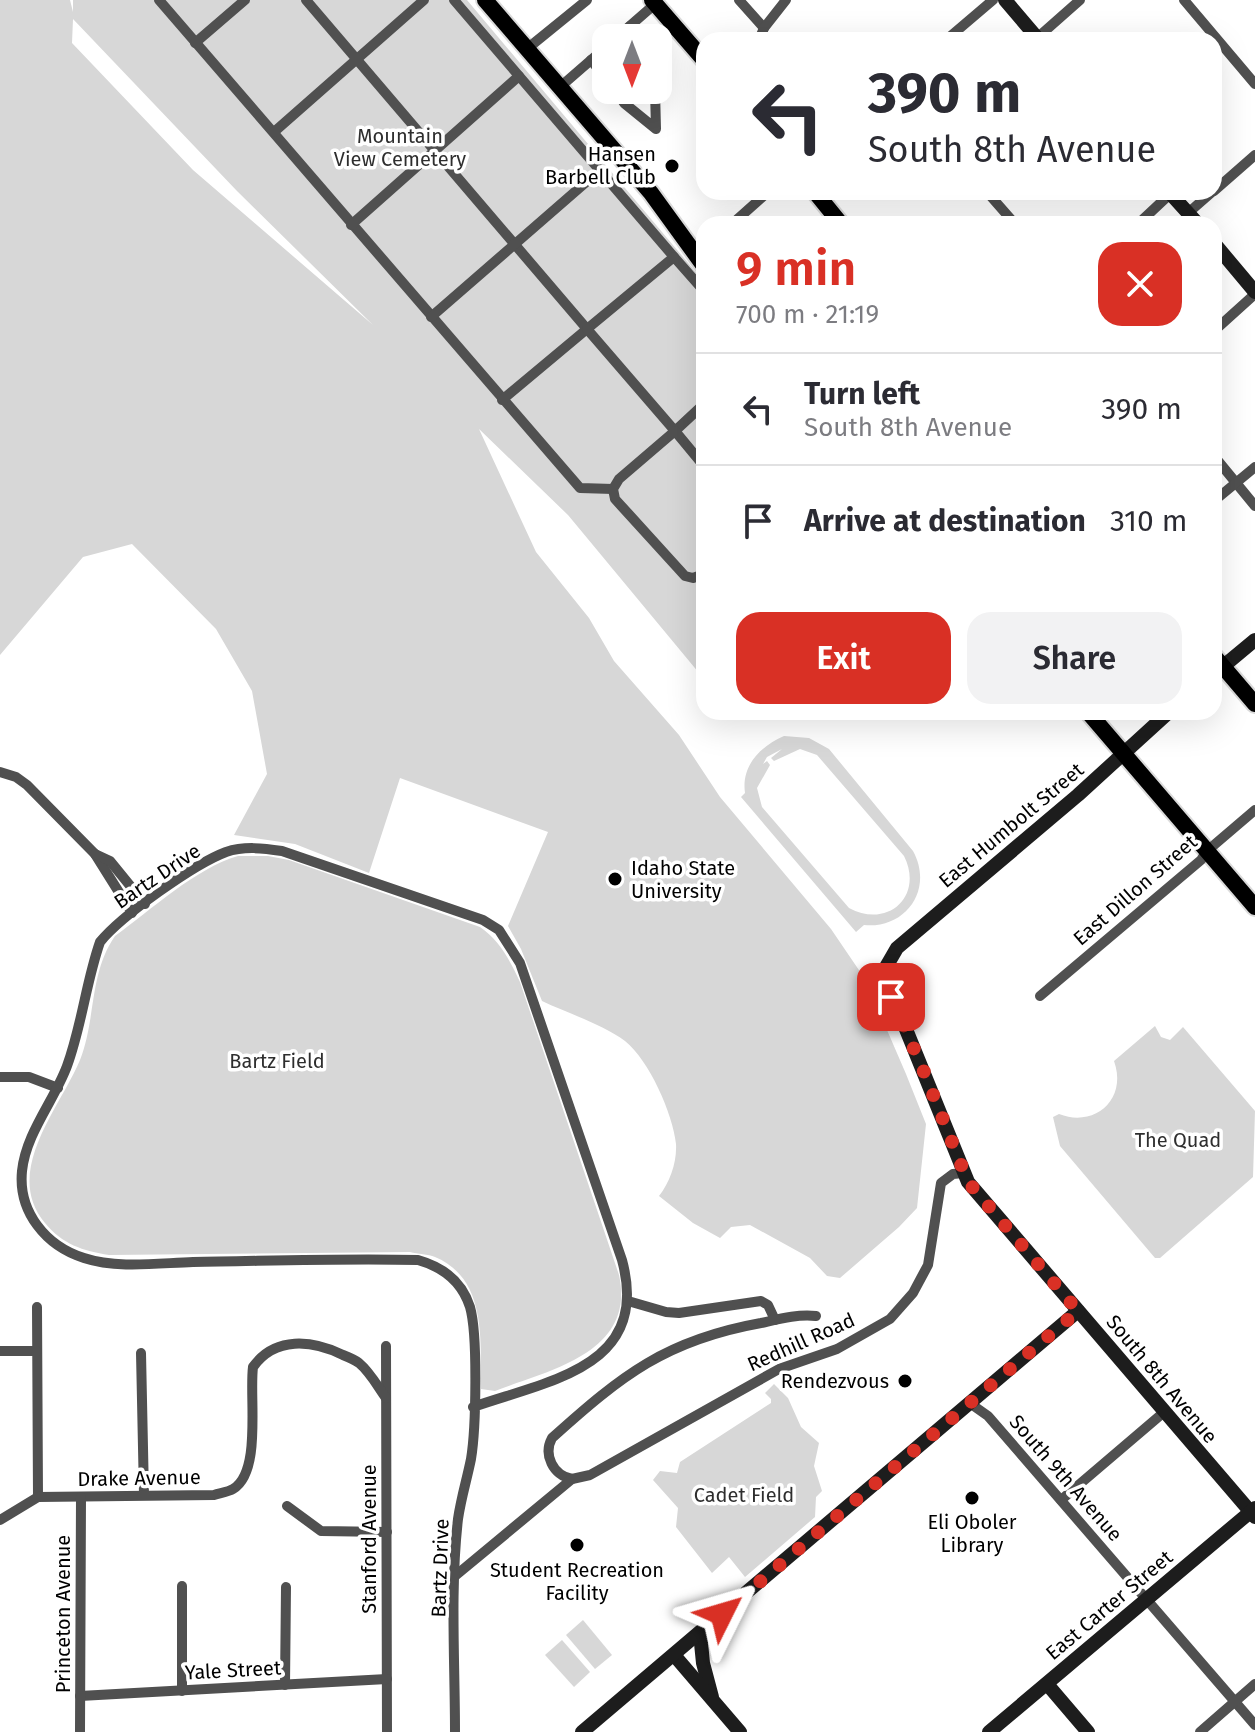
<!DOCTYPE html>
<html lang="en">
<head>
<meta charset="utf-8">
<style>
	:root { --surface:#fff; --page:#f2f2f3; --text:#2b2b33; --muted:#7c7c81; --line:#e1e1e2; --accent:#d93025 }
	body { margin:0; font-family:"Fira Sans",sans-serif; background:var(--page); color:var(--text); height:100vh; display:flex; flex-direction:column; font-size:30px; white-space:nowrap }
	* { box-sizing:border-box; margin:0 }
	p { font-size:26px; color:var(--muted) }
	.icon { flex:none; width:44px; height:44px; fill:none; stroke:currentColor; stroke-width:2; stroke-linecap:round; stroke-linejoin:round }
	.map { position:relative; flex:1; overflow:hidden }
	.panel { position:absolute; left:696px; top:216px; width:526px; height:504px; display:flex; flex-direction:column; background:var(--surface); border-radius:24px; box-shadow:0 8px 32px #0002 }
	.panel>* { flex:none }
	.top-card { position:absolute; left:696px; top:32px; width:526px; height:168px; border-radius:24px; box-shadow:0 8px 32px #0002; background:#fff; color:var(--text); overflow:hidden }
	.needle { width:52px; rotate:180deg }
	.tools { position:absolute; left:592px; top:24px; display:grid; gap:16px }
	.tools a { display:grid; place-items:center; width:80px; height:80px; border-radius:16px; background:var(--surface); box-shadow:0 8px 32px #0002; font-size:40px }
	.pin { position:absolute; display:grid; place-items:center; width:68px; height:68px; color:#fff; margin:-34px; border-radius:16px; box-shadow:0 4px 12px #0006 }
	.me { position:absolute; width:88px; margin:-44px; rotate:50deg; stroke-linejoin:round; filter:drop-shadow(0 0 6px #0008) }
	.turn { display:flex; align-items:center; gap:28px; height:168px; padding:0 40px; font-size:36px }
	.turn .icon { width:104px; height:104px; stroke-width:2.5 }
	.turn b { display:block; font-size:56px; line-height:68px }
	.round { display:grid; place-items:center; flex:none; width:84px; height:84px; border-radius:24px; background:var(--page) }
	.overview { display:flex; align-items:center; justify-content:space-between; height:136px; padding:0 40px }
	h1 { font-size:48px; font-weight:600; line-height:60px; color:var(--accent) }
	.primary-button { display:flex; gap:16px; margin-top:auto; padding:16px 40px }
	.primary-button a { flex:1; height:92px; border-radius:24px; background:var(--accent); color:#fff; font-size:32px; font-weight:600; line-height:92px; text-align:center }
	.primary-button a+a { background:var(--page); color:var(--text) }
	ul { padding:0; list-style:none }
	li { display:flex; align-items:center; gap:24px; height:112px; padding:0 40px; border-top:2px solid var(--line) }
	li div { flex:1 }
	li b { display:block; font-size:30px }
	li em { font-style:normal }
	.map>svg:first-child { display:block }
	.green { fill:#d7d7d7; fill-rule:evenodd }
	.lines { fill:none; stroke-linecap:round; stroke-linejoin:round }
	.primary-casing { stroke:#dbdbdb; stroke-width:20 }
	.street { stroke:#505050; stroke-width:10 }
	.secondary { stroke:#1d1d1d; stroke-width:14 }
	.primary { stroke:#000; stroke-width:16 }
	.route { stroke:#d93025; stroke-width:14; stroke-dasharray:0 25.2 }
	.poi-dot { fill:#000; stroke:#fff; stroke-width:3 }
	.labels { text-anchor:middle; stroke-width:7; stroke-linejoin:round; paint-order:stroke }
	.park-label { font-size:20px; fill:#2e2e2e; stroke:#fff }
	.poi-label { font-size:20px; fill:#000; stroke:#fff; text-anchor:end }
	.street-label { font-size:20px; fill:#000; stroke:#fff }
</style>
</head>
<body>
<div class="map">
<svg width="1255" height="1732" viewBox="0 0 1255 1732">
	<rect width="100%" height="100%" fill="#fff"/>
	<g class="green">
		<path d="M0,0H70L73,12V0H467L704,282V679L568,515L479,429L536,552L589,618L614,661L679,735L720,797L831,929L865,979L906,1074L926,1124L917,1208L899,1227L840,1278L827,1276L810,1258L750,1225L731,1227L720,1238L693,1223L659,1196C670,1182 677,1162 676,1144C673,1114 649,1060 625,1041C604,1025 567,1013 542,1001L521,949L508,926L548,832L400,778L369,873L295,844L234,835L267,774L252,691L216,629L132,544L83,557L0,655ZM73,19L237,191L373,325L193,170L72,43Z"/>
		<path d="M784,736L809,738L829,749L913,851C934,889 906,929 864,925L856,932L741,797L745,793C741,765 761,746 784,736ZM782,749L771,758L774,761L800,749L817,755L904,856C924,896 888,929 849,908L762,807L757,788L770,765L767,761L763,764L767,757Z"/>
		<path d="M238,856H268L289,860L480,927C499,940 510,960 520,982L619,1275C636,1353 550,1370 495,1391L481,1389C480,1343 488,1279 435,1257C428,1254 418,1254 410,1252L109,1255C83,1251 62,1244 45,1223C2,1172 60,1108 80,1060C96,1020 89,973 115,936C151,910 196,868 238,856Z"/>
		<path d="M1155,1026L1161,1037L1170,1040L1183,1027L1255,1111L1253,1177L1160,1258H1155L1060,1146L1053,1117L1059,1114C1094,1128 1128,1100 1114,1061Z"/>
		<polygon points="774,1384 788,1398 801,1427 819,1443 814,1466 822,1491 816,1497 815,1517 745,1577 729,1557 712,1573 676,1527 678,1508 653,1480 660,1471 677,1473 680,1462 771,1403 771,1399 765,1393"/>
		<polygon points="583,1620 612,1655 595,1669 566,1635"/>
		<polygon points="562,1640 590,1672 574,1687 545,1655"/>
	</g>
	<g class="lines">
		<defs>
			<g id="primary">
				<polyline points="485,0 651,193 704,266"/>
				<polyline points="652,0 704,60"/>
				<polyline points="815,192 841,224"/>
				<polyline points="1214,656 1255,704"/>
				<polyline points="1088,712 1255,907"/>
			</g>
		</defs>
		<use href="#primary" class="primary-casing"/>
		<g class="street">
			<polyline points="159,0 580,488 613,489"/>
			<polyline points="306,0 587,329 502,400"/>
			<polyline points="454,0 674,257"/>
			<polyline points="739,0 764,28"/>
			<polyline points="1184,0 1255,84"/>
			<polyline points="630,26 639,38"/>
			<polyline points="616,38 655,4"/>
			<polyline points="1037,38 1080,0"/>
			<polyline points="759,40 764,28 786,0"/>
			<polyline points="946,40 993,0"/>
			<polyline points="195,43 245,0"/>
			<polyline points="528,48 587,0"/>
			<polyline points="591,60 606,79"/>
			<polyline points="560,87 606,47"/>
			<polyline points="615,90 624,103 656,129 655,90"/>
			<polyline points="274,132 424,0"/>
			<polyline points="1214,191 1255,155"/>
			<polyline points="987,192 1015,224"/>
			<polyline points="1188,213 1212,192"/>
			<polyline points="732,224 768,192"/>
			<polyline points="1138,224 1170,194"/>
			<polyline points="351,225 519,76"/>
			<polyline points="704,291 674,257 587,329 675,431 704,404"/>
			<polyline points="431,317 600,170"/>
			<polyline points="1214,331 1255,294"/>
			<polyline points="1214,456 1255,506"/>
			<polyline points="704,466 675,431 619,479 613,489 615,499 685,576 693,578 704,574"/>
			<polyline points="1214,501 1255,467"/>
			<polyline points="0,772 16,777 27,785 95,854 132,913"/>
			<polyline points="95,854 110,861 145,904"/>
			<polyline points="1040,996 1201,860 1207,851 1255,810"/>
			<polyline points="0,1077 29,1077 58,1088"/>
			<polyline points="628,1301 666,1312 679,1313 761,1301 768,1305 775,1320"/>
			<polyline points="37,1307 38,1497"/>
			<polyline points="386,1346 387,1732"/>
			<polyline points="0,1351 37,1351"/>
			<polyline points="141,1353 144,1495"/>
			<polyline points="971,1404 988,1416 1255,1725"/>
			<path d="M572,1479C553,1475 543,1455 552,1438C622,1375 666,1340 761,1323C779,1319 797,1314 816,1316"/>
			<polyline points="1061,1500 1163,1413"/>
			<polyline points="287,1506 321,1531 387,1532"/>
			<path d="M0,1520L38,1497L214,1495C220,1493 228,1492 233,1489C262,1472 249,1397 253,1367C275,1336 312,1340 343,1355C348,1357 355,1360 359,1363C370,1372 378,1387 386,1398"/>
			<polyline points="455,1576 572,1479 590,1475 779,1369 837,1349 890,1319 913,1293 928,1265 941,1183 953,1174 963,1173"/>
			<polyline points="182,1586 182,1691"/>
			<polyline points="285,1685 286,1587"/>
			<polyline points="80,1696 387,1679"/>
			<polyline points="80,1732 81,1497"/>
			<path d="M455,1732C455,1662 450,1589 458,1519C461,1498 467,1479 471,1459C476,1429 478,1335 470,1307C462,1282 443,1267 418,1260C343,1258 268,1261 193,1262C159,1263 117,1269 84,1258C46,1246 18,1212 22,1171C26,1133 54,1101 67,1066C82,1025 86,982 100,942C121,916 194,864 226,852C244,846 263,848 282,851L483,920L499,930L520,963L622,1260C651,1367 550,1380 473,1407"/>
			<polyline points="1200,1732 1255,1684"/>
		</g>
		<g class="secondary">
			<polyline points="1005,0 1039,40"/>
			<polyline points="1169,192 1198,224"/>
			<polyline points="1214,243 1255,292"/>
			<polyline points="1214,674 1255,640"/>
			<polyline points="1169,712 1078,795 897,948 886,967 886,980 968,1182 1255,1517"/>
			<polyline points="700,1633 703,1663 712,1697"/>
			<polyline points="674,1655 740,1732"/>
			<polyline points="1047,1684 1088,1732"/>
			<polyline points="582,1732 1078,1311"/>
			<polyline points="989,1732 1255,1508"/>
		</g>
		<use href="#primary" class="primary"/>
	</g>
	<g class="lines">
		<polyline class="route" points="722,1614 1078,1311 968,1182 922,1067 891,997"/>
	</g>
	<g class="poi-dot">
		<circle cx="672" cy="166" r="8"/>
		<circle cx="615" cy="879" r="8"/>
		<circle cx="905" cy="1381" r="8"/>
		<circle cx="972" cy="1498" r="8"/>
		<circle cx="577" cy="1545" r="8"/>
	</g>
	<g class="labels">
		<g class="park-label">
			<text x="400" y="143">Mountain<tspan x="400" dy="23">View Cemetery</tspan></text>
			<text x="277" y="1068">Bartz Field</text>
			<text x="1178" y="1147">The Quad</text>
			<text x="744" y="1502">Cadet Field</text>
		</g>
		<g class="poi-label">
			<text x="656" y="161">Hansen<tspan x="656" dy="23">Barbell Club</tspan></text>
			<text x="631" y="875" text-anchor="start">Idaho State<tspan x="631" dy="23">University</tspan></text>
			<text x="889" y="1388">Rendezvous</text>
			<text x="972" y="1529" text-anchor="middle">Eli Oboler<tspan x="972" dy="23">Library</tspan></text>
			<text x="577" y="1577" text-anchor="middle">Student Recreation<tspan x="577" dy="23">Facility</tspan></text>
		</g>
		<g class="street-label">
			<text transform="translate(1011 825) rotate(-40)" y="7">East Humbolt Street</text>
			<text transform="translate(157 876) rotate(-34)" y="7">Bartz Drive</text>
			<text transform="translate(1135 890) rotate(-41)" y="7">East Dillon Street</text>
			<text transform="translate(801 1342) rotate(-24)" y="7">Redhill Road</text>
			<text transform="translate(1162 1379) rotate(50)" y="7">South 8th Avenue</text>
			<text transform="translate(139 1478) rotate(-1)" y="7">Drake Avenue</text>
			<text transform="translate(1066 1478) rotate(49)" y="7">South 9th Avenue</text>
			<text transform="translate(369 1539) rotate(-90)" y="7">Stanford Avenue</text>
			<text transform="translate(440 1568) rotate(-88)" y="7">Bartz Drive</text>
			<text transform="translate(1109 1605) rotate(-40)" y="7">East Carter Street</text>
			<text transform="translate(63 1614) rotate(-90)" y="7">Princeton Avenue</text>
			<text transform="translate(233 1670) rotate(-3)" y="7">Yale Street</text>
		</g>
	</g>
</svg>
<div class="tools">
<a><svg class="needle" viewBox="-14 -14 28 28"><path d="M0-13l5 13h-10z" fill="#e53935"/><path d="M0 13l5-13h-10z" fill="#7c7c81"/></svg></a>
</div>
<div class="pin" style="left:891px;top:997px;background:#d93025"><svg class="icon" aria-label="arrive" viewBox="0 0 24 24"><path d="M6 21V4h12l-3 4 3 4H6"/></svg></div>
<svg class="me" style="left:722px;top:1614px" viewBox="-20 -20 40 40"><path d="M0-17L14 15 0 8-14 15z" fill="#d93025" stroke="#fff" stroke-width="4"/></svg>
<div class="top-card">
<div class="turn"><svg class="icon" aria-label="left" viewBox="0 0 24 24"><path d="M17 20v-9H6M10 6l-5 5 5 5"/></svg><div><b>390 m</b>South 8th Avenue</div></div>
</div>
<section class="panel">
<div class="overview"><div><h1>9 min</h1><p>700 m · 21:19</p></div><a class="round" style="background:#d93025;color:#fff"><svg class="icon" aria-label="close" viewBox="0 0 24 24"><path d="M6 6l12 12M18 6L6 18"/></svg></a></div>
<ul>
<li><svg class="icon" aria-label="left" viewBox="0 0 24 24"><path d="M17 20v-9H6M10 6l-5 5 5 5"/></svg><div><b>Turn left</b><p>South 8th Avenue</p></div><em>390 m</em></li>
<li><svg class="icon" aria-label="arrive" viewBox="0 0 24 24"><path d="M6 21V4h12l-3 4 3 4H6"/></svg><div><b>Arrive at destination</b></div><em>310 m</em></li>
</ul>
<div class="primary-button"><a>Exit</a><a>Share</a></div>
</section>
</div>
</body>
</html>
